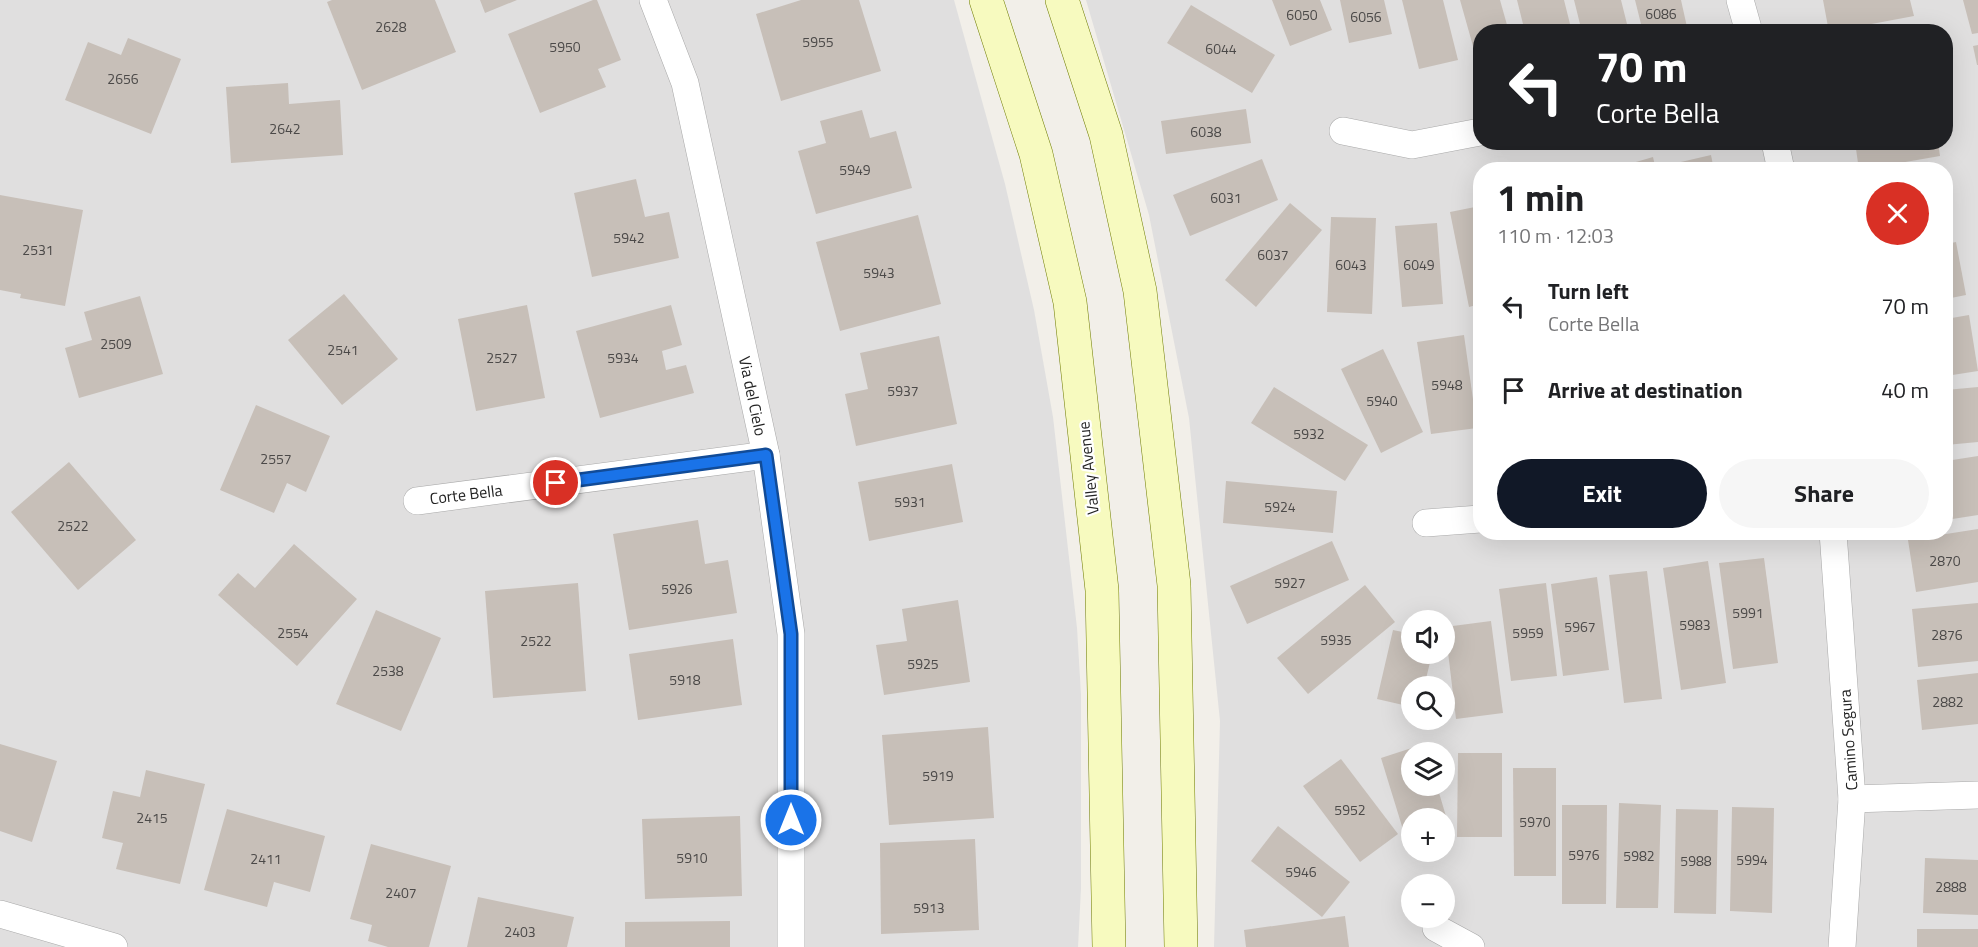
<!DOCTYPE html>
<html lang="en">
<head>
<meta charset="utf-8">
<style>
	:root { --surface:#fff; --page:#f6f6f6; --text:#202124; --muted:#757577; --accent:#111827 }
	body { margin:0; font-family:"Titillium Web",sans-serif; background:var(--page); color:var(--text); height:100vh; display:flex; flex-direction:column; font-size:22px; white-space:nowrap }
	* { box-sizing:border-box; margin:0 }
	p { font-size:20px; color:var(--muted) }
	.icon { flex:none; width:33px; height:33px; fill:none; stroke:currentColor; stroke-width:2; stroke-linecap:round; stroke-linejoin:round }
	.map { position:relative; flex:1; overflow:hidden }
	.details { position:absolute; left:1473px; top:162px; width:480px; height:378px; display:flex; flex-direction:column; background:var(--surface); border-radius:24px; box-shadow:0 6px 24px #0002 }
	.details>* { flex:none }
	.guide { position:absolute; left:1473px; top:24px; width:480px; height:126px; border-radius:24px; box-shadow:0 6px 24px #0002; background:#202124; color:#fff; overflow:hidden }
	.controls { position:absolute; left:1401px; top:610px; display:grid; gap:12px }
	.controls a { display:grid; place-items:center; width:54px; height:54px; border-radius:50%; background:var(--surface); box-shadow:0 6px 24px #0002; font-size:30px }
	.pin { position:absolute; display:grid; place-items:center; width:51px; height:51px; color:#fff; margin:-26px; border:3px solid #fff; border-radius:50%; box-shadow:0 2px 6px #0007 }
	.me { position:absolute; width:66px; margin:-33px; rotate:0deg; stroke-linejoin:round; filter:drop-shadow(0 0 4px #0008) }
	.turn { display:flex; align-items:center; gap:21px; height:126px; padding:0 24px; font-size:27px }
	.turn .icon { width:78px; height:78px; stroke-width:2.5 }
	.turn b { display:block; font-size:42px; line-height:51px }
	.round { display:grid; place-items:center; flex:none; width:63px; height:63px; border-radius:32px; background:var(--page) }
	.headline { display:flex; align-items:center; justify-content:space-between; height:102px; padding:0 24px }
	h1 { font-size:36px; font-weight:700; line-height:45px }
	.cta { display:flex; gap:12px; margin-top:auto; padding:12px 24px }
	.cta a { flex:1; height:69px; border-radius:36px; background:var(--accent); color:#fff; font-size:24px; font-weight:700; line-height:69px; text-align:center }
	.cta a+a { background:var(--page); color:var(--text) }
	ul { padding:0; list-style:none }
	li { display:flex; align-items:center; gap:18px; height:84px; padding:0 24px }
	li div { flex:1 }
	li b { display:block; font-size:22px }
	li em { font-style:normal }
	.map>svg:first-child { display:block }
	.residential { fill:#e0dfdf; fill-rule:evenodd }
	.building { fill:#c7bfb8 }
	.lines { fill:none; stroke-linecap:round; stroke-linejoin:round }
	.minor-casing { stroke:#a9a9a9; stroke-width:28 }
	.secondary-casing { stroke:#707d05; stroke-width:34 }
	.minor { stroke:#fff; stroke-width:27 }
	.secondary { stroke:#f7fabf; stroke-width:33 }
	.route-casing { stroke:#114b97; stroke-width:15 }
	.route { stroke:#1a73e8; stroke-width:10 }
	.labels { text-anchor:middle; stroke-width:4.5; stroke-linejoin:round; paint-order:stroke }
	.number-label { font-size:14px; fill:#4b4948 }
	.street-label { font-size:16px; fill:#222; stroke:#fff }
</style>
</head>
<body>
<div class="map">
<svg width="1978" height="947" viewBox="0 0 1978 947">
	<rect width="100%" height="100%" fill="#f2efe9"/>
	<g class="residential">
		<polygon points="0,0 954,0 1005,184 1034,310 1053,417 1077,628 1081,695 1081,888 1078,947 0,947"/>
		<path d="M1086,0H1978V947H1214L1220,721L1189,418L1149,215ZM1480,32H1946V142H1480ZM1480,170H1946V532H1480ZM1412,621H1444V654H1412ZM1412,687H1444V720H1412ZM1412,753H1444V786H1412ZM1412,819H1444V852H1412ZM1412,885H1444V918H1412Z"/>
	</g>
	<g class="building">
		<polygon points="332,0 435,0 456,52 362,90 327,2"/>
		<polygon points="480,0 517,0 485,13"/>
		<polygon points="593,0 597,0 621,60 598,69 606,87 540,113 508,34"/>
		<polygon points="801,0 859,0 881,71 781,101 756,14"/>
		<polygon points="1272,0 1320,0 1332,30 1290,46"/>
		<polygon points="1340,0 1384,0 1392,34 1349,43"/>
		<polygon points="1402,0 1443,0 1458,60 1419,69"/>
		<polygon points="1460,0 1500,0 1509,32 1480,32 1480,71"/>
		<polygon points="1517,0 1564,0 1572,32 1525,32"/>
		<polygon points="1574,0 1621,0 1629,32 1582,32"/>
		<polygon points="1635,0 1681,0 1687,27 1670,32 1643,32"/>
		<polygon points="1823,0 1910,0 1914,16 1829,32"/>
		<polygon points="1963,0 1978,0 1978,33 1972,34"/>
		<polygon points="1191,5 1275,55 1252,93 1167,43"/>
		<polygon points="128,38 181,59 151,134 65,100 88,42 121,55"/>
		<polygon points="1978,45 1978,65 1977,65 1973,46"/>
		<polygon points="288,83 289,104 340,100 343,155 231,163 226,87"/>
		<polygon points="1246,109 1251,143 1166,154 1161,121"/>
		<polygon points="862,110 870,138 896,131 912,188 816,214 798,151 826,143 820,121"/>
		<polygon points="1855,142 1938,142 1940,156 1859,170"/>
		<polygon points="1711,155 1714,170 1669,170 1668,165"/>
		<polygon points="1653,157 1656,170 1612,170 1612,169"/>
		<polygon points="1262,159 1278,200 1190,236 1173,195"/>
		<polygon points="1946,178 1947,178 1953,232 1946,233"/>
		<polygon points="636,179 645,217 669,212 679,258 592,277 574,193"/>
		<polygon points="0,195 83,210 65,306 20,298 21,294 0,290"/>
		<polygon points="1290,203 1322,230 1256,307 1225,280"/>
		<polygon points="1480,206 1480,304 1469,307 1450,212"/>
		<polygon points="918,215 941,304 840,331 816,242"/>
		<polygon points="1331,217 1376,218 1372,314 1327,312"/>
		<polygon points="1437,223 1443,304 1402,307 1395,226"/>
		<polygon points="1956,242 1966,295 1946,299 1946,244"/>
		<polygon points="344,294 398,359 342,405 288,340"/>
		<polygon points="140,296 163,374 79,398 65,348 92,340 84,312"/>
		<polygon points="527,305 545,398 476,411 458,319"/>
		<polygon points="671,305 682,345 662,351 666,370 686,365 694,393 600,418 576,331"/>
		<polygon points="1969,315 1978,371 1946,376 1946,319"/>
		<polygon points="1464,335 1477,428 1431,434 1417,342"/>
		<polygon points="939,336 957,424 856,446 845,394 868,389 860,353"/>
		<polygon points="1383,349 1423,432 1381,453 1341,369"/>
		<polygon points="1480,365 1480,404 1479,404 1474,366"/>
		<polygon points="1274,387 1368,445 1345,481 1251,423"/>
		<polygon points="1978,387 1978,442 1946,445 1946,390"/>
		<polygon points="256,405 330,436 306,492 287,483 274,513 220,490"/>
		<polygon points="1978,456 1978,515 1946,520 1946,461"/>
		<polygon points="69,462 136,540 78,590 11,512"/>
		<polygon points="952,464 963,522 869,541 858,482"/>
		<polygon points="1226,481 1337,491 1333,533 1223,523"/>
		<polygon points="698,520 705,564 728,560 737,613 629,630 613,534"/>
		<polygon points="1978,529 1978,582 1916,592 1908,540"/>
		<polygon points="1332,541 1349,580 1247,624 1230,586"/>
		<polygon points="294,544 357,599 297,666 218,595 238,573 255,588"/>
		<polygon points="1764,558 1778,663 1733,669 1719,563"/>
		<polygon points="1708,561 1726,683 1681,690 1663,568"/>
		<polygon points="1647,571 1662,699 1624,703 1609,575"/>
		<polygon points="1597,577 1609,670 1563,676 1551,584"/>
		<polygon points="578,583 586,691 493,698 485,591"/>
		<polygon points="1546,583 1557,676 1511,681 1499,589"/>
		<polygon points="1365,585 1395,622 1308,694 1277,658"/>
		<polygon points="958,600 970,682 884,695 876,645 907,641 902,609"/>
		<polygon points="1978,603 1978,661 1918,667 1912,609"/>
		<polygon points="376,610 441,638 401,731 336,704"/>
		<polygon points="1491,621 1503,713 1456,719 1445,627"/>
		<polygon points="1393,630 1412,634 1412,654 1432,654 1424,687 1412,687 1412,707 1377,699"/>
		<polygon points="733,639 742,705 638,720 629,654"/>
		<polygon points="1978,673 1978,724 1922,730 1917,680"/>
		<polygon points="988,727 994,818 889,825 882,735"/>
		<polygon points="0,744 57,761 32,842 0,831"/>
		<polygon points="1424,744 1427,753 1412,753 1412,786 1437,786 1448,823 1444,824 1444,819 1412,819 1412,834 1405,836 1381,758"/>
		<polygon points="1458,753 1502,753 1502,837 1457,837"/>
		<polygon points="1341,759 1398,834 1360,862 1303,786"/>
		<polygon points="1513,768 1556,768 1556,876 1514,876"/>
		<polygon points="146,770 205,784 180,884 116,869 123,843 102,838 113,791 140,797"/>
		<polygon points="1619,803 1661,805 1658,908 1616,908"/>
		<polygon points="1562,805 1607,805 1606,904 1562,904"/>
		<polygon points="1732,807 1774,808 1772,913 1730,911"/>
		<polygon points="227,809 325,836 310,892 274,882 267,907 204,890"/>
		<polygon points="1676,809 1718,810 1716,914 1674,913"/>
		<polygon points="740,816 742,896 645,899 642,819"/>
		<polygon points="1278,826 1350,882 1322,917 1251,861"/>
		<polygon points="975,839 979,930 881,934 880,843"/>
		<polygon points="371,844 451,866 429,947 388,947 368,941 372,925 350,919"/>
		<polygon points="1925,858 1978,860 1978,915 1923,913"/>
		<polygon points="478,897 574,917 567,947 467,947"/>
		<polygon points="1345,916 1349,947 1246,947 1244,930"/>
		<polygon points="730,921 730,947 625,947 625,922"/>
		<rect x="1917" y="929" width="61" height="18"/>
	</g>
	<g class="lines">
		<defs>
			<g id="minor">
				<polyline points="653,0 685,83 766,455 791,634 791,947"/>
				<polyline points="1740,0 1749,32"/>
				<polyline points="1343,131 1412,145 1480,132"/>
				<polyline points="1775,142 1781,170"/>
				<polyline points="417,501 766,455"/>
				<polyline points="1426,523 1480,519"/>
				<polyline points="1833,532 1852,799 1842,947"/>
				<polyline points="1852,799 1978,795"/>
				<polyline points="0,914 114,947"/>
				<polyline points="1436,928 1471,947"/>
			</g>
			<g id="secondary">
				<polyline points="986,0 1036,154 1070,302 1102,590 1109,947"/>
				<polyline points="1062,0 1106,135 1140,291 1174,585 1181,947"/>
			</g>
		</defs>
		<use href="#minor" class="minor-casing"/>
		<use href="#secondary" class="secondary-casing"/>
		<use href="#minor" class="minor"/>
		<use href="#secondary" class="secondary"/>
	</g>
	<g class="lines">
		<defs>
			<polyline id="route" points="556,483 766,455 791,634 791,820"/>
		</defs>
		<use href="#route" class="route-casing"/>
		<use href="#route" class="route"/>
	</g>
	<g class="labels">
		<g class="number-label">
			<text x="1661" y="19">6086</text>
			<text x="1302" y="20">6050</text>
			<text x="1366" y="22">6056</text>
			<text x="391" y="32">2628</text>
			<text x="818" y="47">5955</text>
			<text x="565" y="52">5950</text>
			<text x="1221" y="54">6044</text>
			<text x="123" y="84">2656</text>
			<text x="285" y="134">2642</text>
			<text x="1206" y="137">6038</text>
			<text x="855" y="175">5949</text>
			<text x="1226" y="203">6031</text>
			<text x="629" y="243">5942</text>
			<text x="38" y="255">2531</text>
			<text x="1273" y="260">6037</text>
			<text x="1351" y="270">6043</text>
			<text x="1419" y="270">6049</text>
			<text x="879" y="278">5943</text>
			<text x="116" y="349">2509</text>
			<text x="343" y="355">2541</text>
			<text x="502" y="363">2527</text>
			<text x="623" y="363">5934</text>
			<text x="1447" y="390">5948</text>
			<text x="903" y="396">5937</text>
			<text x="1382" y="406">5940</text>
			<text x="1309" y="439">5932</text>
			<text x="276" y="464">2557</text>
			<text x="910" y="507">5931</text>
			<text x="1280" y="512">5924</text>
			<text x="73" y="531">2522</text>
			<text x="1945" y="566">2870</text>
			<text x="1290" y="588">5927</text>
			<text x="677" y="594">5926</text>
			<text x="1748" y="618">5991</text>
			<text x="1695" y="630">5983</text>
			<text x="1580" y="632">5967</text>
			<text x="293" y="638">2554</text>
			<text x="1528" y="638">5959</text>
			<text x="1947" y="640">2876</text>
			<text x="1336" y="645">5935</text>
			<text x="536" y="646">2522</text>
			<text x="923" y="669">5925</text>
			<text x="388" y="676">2538</text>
			<text x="685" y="685">5918</text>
			<text x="1948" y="707">2882</text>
			<text x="938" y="781">5919</text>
			<text x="1350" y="815">5952</text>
			<text x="152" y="823">2415</text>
			<text x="1535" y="827">5970</text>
			<text x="1584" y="860">5976</text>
			<text x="1639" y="861">5982</text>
			<text x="692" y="863">5910</text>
			<text x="266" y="864">2411</text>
			<text x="1752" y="865">5994</text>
			<text x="1696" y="866">5988</text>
			<text x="1301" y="877">5946</text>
			<text x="1951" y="892">2888</text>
			<text x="401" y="898">2407</text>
			<text x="929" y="913">5913</text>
			<text x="520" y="937">2403</text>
		</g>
		<g class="street-label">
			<text transform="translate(753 396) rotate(78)" y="6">Via del Cielo</text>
			<text transform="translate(1088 468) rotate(-96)" y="6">Valley Avenue</text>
			<text transform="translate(466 494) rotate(-7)" y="6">Corte Bella</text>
			<text transform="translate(1848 740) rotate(-94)" y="6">Camino Segura</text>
		</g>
	</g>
</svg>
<div class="controls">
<a><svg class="icon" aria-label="sound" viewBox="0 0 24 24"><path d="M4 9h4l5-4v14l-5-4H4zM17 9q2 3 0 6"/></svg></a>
<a><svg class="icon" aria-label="search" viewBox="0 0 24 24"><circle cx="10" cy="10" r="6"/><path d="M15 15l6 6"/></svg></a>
<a><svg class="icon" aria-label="layers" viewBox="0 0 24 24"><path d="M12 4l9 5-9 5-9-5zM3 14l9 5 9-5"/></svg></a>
<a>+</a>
<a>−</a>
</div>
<div class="pin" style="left:556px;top:483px;background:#d93025"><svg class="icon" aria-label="arrive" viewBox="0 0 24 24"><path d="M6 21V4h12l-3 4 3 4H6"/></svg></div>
<svg class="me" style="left:791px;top:820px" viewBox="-20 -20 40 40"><circle r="17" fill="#1a73e8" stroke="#fff" stroke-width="3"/><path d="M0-11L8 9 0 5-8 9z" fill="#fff"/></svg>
<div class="guide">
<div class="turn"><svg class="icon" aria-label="left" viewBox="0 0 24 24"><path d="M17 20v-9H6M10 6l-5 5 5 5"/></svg><div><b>70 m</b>Corte Bella</div></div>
</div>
<section class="details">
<div class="headline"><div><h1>1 min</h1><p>110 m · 12:03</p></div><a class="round" style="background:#d93025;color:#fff"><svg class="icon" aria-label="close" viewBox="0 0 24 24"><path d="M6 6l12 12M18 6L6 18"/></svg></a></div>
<ul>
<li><svg class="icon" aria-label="left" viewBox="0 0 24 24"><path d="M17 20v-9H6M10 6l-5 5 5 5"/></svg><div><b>Turn left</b><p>Corte Bella</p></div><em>70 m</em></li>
<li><svg class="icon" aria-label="arrive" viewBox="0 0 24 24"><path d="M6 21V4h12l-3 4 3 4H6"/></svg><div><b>Arrive at destination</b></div><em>40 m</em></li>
</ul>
<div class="cta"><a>Exit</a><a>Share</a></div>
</section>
</div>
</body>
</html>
